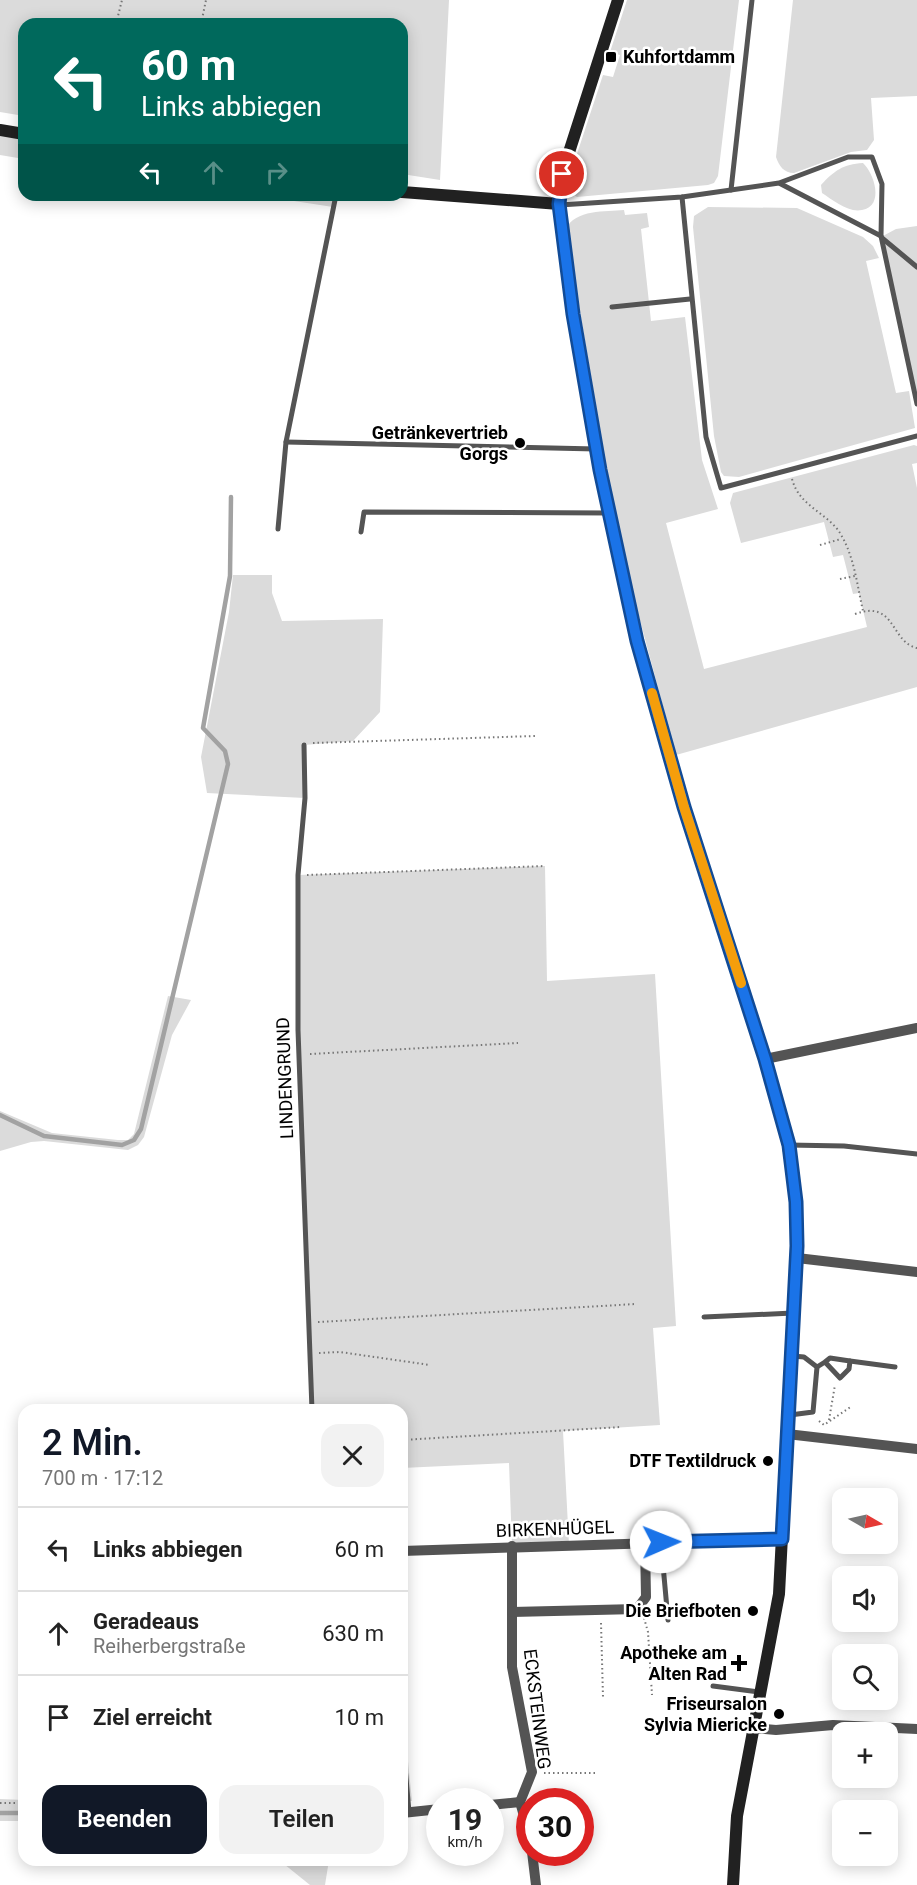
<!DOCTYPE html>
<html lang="de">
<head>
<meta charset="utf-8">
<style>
	:root { --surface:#fff; --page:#f2f2f2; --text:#222; --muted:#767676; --line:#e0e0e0; --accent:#111827 }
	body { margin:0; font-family:Roboto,sans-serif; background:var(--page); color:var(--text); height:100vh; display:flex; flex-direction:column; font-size:22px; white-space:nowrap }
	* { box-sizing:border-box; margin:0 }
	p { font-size:20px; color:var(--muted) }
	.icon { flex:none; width:33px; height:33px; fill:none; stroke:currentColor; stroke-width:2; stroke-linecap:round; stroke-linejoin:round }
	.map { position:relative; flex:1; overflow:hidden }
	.side { position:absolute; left:18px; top:1404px; width:390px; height:462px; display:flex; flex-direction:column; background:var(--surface); border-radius:18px; box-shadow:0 3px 15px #0003 }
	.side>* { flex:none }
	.guide { position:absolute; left:18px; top:18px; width:390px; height:183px; border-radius:18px; box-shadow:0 3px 15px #0003; background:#00695c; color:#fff; overflow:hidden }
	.needle { width:39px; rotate:99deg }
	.fabs { position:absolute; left:832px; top:1488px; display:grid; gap:12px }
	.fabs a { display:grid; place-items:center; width:66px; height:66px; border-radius:12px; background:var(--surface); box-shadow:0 3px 15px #0003; font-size:30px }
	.speed { position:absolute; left:426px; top:1788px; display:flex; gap:12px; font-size:30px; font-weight:700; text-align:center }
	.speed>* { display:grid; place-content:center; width:78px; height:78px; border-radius:50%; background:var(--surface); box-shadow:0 3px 15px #0003; line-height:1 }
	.speed small { font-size:15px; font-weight:400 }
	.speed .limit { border:9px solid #d22; background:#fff; color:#111 }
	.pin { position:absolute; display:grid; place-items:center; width:51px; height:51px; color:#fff; margin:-26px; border:3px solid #fff; border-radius:50%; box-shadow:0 2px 6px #0007 }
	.me { position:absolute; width:66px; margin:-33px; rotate:89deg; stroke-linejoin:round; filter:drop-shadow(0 0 4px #0008) }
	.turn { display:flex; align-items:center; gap:21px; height:126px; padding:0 24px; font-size:27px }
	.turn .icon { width:78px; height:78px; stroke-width:2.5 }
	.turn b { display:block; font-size:42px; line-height:51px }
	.lanes { display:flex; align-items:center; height:57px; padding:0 24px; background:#0003; justify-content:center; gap:30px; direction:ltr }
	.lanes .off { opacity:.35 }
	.round { display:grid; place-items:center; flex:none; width:63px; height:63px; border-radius:18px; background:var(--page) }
	.summary { display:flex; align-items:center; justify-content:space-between; height:102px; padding:0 24px }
	h1 { font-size:36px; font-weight:600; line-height:45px; color:var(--accent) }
	.cta { display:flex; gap:12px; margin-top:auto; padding:12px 24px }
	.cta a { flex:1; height:69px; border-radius:18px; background:var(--accent); color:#fff; font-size:24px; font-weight:600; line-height:69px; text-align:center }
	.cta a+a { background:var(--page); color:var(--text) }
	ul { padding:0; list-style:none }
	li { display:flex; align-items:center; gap:18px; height:84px; padding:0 24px; border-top:2px solid var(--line) }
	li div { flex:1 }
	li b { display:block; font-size:22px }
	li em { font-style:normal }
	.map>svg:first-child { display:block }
	.green { fill:#dbdbdb }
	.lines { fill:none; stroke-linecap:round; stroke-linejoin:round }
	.stream { stroke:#a2a2a2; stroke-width:4.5 }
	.path { stroke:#767676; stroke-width:2; stroke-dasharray:1.5 3; stroke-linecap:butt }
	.lane { stroke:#545454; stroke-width:5 }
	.street { stroke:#545454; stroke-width:10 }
	.secondary { stroke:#212121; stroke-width:12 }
	.route-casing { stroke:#114b97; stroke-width:15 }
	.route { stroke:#1a73e8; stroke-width:10 }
	.slow { stroke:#f59e0b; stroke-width:10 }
	.poi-dot { fill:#000; stroke:#fff; stroke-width:2 }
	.labels { text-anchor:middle; stroke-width:5; stroke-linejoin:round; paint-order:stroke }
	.poi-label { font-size:18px; font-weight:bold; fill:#000; stroke:#fff; text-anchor:end }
	.street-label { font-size:18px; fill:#000; stroke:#fff }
</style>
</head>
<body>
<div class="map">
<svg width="917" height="1885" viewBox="0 0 917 1885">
	<rect width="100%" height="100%" fill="#fff"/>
	<g class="green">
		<polygon points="0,0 449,0 440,180 402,174 402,24 24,24 24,116 0,112"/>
		<polygon points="627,0 739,0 718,176 714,183 708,185 577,197 571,192 571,172 603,75 613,77 620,55 610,52"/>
		<path d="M793,0H917V96L871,98L874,140L867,150L851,152L794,173C784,173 779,166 776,157Z"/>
		<polygon points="0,135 24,138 24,159 0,155"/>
		<path d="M863,163C874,173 885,206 862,210C848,213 833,200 822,193L821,185C834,171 843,164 863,163Z"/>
		<polygon points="255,195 335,195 333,207"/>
		<polygon points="708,207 797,208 863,237 873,246 879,258 866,261 896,393 909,391 915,428 739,477 724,476 721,472 714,436 693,227 694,216"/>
		<path d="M624,210L625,215L647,213L649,227L641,229L651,321L685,317L702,460L718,509L666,523L704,669L867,627L859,593L853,594L843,555L833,557L824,522L741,543L730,503L733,493L914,445L917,446V463L912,464L917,488V687L676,755L637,609L611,495L566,229C575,209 606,212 624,210Z"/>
		<polygon points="917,226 917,404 881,237 896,229"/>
		<polygon points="233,575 272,575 272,593 282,621 383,619 380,712 353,741 304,745 305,798 207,793 201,757 229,612"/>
		<polygon points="545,866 547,981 655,974 676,1326 653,1328 660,1425 563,1431 569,1545 512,1546 509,1463 402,1468 402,1410 312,1410 298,1055 298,875"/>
		<polygon points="168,996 191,1000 172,1035 144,1137 138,1145 128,1150 44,1141 31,1142 0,1151 0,1111 52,1133 118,1140 128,1140 134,1134"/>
		<polygon points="402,1702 412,1801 402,1801"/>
		<polygon points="0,1799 24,1800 24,1821 0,1821"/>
		<polygon points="279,1860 329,1860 325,1885 310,1885"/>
	</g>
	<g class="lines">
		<g class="stream">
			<polyline points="0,1115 44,1136 122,1145 134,1140 141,1129 228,764 225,751 203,728 230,576 231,497"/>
			<polyline points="0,1813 24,1813"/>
		</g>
		<g class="path">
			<polyline points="116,24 122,0"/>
			<polyline points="201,24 206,0"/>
			<path d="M792,479C799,505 823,511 838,530C854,553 857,585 863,611"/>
			<polyline points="820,545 841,539"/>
			<polyline points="840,579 855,576"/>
			<path d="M855,614C896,599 890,642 917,648"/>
			<polyline points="313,743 535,736"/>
			<polyline points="307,875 545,866"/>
			<polyline points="310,1054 518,1043"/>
			<polyline points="318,1322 636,1304"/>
			<polyline points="319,1353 340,1352 430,1365"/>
			<polyline points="829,1420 835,1385"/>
			<polyline points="819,1421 824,1425 852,1406"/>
			<polyline points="402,1440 621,1427"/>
			<polyline points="644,1618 648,1632 652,1695"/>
			<polyline points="601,1623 603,1697"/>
			<polyline points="544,1773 598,1773"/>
			<polyline points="0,1803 24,1803"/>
		</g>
		<g class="lane">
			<polyline points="731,190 752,0"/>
			<polyline points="682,197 706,437 721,488 917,436"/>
			<polyline points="560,205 682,197 779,183 881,236 882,184 872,157 848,157 779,183"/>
			<polyline points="881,236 917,404"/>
			<polyline points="882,238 917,267"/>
			<polyline points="612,307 690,299"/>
			<polyline points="286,442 596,449"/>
			<polyline points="278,529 286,442 336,195"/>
			<polyline points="361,532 364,512 609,513"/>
			<polyline points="304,745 305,798 298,875 298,1030 312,1410"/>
			<polyline points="788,1145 844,1146 917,1154"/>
			<polyline points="704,1317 793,1313"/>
			<polyline points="850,1361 895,1367"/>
			<polyline points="817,1367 825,1362 840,1378 849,1369 850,1361 830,1358 825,1362"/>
			<polyline points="790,1415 813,1412 817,1367 804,1357 793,1356"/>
			<polyline points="661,1543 668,1620"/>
			<polyline points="713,1686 759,1692"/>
			<polyline points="402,1733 409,1812"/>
		</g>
		<g class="street">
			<polyline points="765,1059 917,1028"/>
			<polyline points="797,1258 917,1272"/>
			<polyline points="787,1434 917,1449"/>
			<polyline points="512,1546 512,1667 532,1772 520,1802 530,1837"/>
			<polyline points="402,1551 782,1539"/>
			<polyline points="512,1612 637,1609 646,1597 645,1543"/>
			<polyline points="754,1728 776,1730 833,1725 917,1729"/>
			<polyline points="490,1805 520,1802"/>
			<polyline points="402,1813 440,1809"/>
			<polyline points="532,1852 536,1885"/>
		</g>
		<g class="secondary">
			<polyline points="618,0 562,174 559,204 573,314 600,470 637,641 684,807 765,1059 788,1145 796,1202 797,1246 779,1594 737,1816 733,1885"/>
			<polyline points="0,130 24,134"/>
			<polyline points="402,192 559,204"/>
		</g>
	</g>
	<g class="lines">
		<defs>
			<polyline id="route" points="562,174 559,204 573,314 600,470 637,641 684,807 765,1059 789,1145 796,1202 797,1246 782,1539 661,1542"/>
		</defs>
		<use href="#route" class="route-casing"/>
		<use href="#route" class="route"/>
		<polyline class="slow" points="652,693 684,807 741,983"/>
	</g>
	<g class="poi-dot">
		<rect x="605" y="51" width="12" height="12" rx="3"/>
		<circle cx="520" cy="443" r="6"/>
		<circle cx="768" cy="1461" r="6"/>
		<circle cx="753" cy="1611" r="6"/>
		<path d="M736 1654h6v6h6v6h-6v6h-6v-6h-6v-6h6z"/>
		<circle cx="779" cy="1714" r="6"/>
	</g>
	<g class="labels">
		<g class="poi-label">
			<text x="623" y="63" text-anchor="start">Kuhfortdamm</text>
			<text x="508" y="439">Getränkevertrieb<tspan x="508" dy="21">Gorgs</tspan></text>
			<text x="756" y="1467">DTF Textildruck</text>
			<text x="741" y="1617">Die Briefboten</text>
			<text x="727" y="1659">Apotheke am<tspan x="727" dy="21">Alten Rad</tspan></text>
			<text x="767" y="1710">Friseursalon<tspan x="767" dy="21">Sylvia Miericke</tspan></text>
		</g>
		<g class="street-label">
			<text transform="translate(285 1078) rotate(-92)" y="6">LINDENGRUND</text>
			<text transform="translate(555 1529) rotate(-2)" y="6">BIRKENHÜGEL</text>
			<text transform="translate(537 1709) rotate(83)" y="6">ECKSTEINWEG</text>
		</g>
	</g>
</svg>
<div class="fabs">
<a><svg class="needle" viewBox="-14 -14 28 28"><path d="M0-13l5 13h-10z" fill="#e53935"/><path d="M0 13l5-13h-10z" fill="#767676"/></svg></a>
<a><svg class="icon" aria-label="sound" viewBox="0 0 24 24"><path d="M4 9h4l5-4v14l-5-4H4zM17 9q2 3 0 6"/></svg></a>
<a><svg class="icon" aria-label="search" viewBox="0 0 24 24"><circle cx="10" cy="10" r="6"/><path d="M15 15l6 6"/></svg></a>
<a>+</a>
<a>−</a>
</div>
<div class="speed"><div>19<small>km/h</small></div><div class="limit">30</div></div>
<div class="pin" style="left:562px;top:174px;background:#d93025"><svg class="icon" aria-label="arrive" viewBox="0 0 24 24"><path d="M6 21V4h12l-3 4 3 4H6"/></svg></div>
<svg class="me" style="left:661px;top:1542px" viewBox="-20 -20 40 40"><circle r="19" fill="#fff"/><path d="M0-13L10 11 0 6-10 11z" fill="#1a73e8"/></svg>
<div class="guide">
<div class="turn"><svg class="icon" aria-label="left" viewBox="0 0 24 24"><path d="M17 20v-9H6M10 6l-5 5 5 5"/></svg><div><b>60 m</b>Links abbiegen</div></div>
<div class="lanes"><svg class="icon" aria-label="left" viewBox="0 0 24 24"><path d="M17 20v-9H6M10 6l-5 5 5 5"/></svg><svg class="icon off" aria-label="ahead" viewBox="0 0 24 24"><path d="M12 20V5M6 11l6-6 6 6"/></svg><svg class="icon off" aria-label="right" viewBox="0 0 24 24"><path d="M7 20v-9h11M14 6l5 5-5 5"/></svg></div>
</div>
<section class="side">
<div class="summary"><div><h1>2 Min.</h1><p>700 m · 17:12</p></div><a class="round"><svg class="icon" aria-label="close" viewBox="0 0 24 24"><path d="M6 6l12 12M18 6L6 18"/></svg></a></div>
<ul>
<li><svg class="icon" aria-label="left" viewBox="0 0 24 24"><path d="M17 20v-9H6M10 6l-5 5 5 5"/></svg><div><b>Links abbiegen</b></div><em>60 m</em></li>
<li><svg class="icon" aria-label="ahead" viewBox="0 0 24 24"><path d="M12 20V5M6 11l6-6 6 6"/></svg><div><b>Geradeaus</b><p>Reiherbergstraße</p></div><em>630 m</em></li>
<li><svg class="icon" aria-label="arrive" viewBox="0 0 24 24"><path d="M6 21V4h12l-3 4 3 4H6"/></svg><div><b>Ziel erreicht</b></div><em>10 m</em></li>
</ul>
<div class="cta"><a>Beenden</a><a>Teilen</a></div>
</section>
</div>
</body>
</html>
